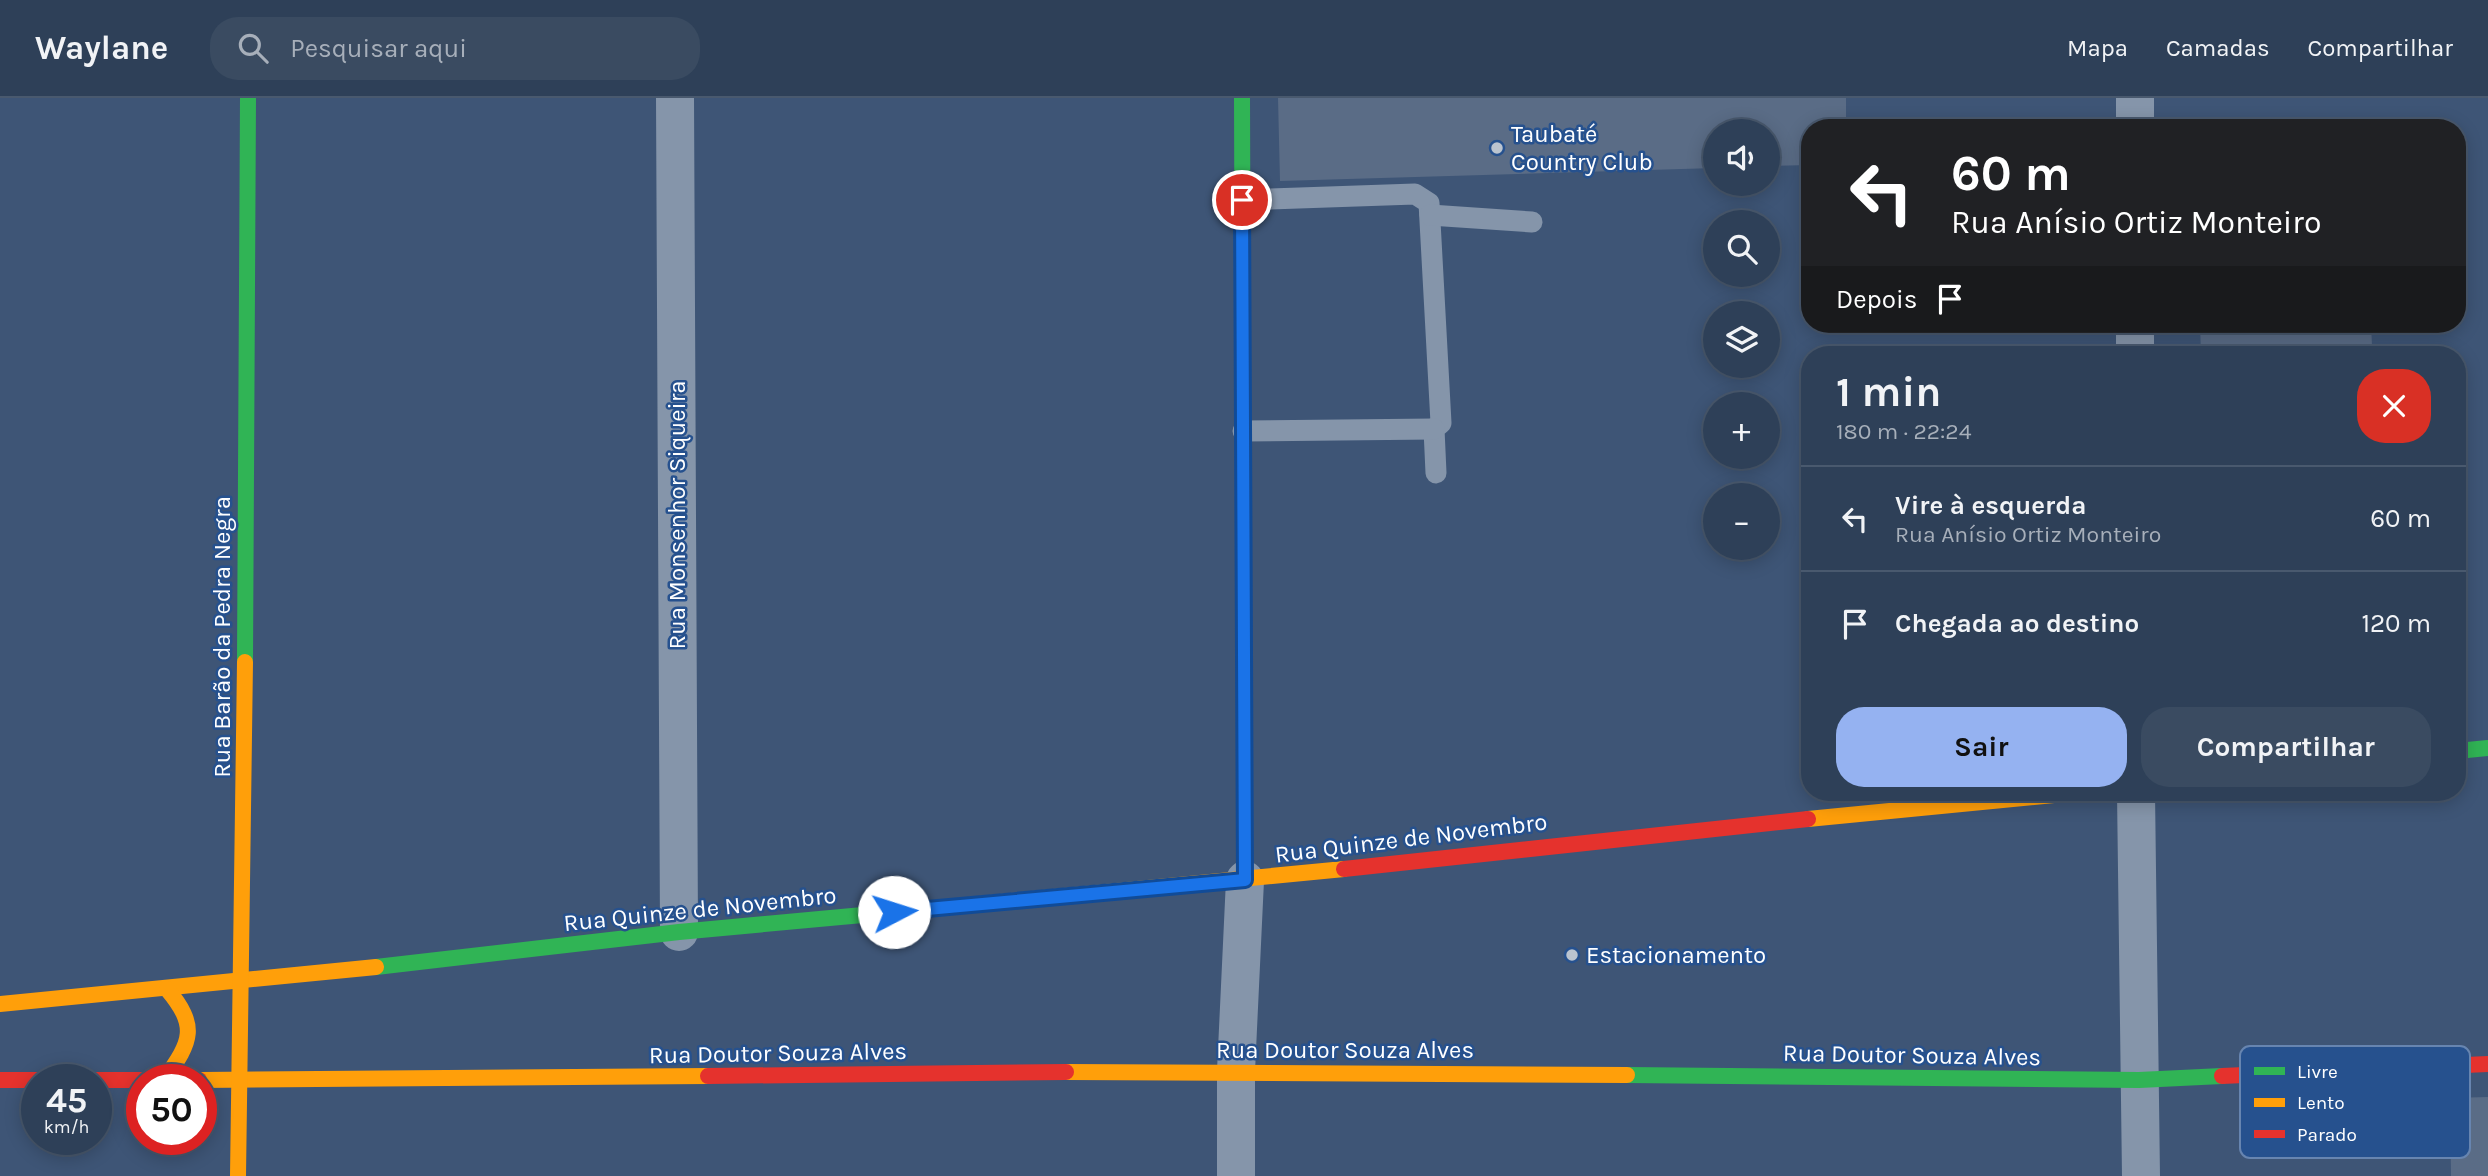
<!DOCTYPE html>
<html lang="pt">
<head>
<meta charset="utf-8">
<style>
	:root { --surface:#2e4058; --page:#3a4b61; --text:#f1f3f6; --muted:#a7afba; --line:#49596e; --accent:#95b2f1 }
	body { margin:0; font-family:Karla,sans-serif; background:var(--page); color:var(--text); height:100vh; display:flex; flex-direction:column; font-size:26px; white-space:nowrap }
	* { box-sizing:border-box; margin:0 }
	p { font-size:23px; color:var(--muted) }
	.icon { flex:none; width:38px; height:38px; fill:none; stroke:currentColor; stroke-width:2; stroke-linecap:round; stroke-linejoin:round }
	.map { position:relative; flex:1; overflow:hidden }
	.panel { position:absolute; left:1801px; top:248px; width:665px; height:455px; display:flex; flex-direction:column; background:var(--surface); border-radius:28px; box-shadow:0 4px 18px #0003,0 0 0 2px var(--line) }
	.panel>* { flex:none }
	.hud { position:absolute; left:1801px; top:21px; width:665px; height:214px; border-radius:28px; box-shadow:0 4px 18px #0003,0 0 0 2px var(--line); background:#202124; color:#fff; overflow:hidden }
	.buttons { position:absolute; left:1703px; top:21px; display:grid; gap:14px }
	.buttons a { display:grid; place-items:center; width:77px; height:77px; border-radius:50%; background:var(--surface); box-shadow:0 4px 18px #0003,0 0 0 2px var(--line); font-size:35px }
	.speed { position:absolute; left:21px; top:966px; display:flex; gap:14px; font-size:35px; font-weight:700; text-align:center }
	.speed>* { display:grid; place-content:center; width:91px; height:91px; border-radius:50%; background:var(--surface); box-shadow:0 4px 18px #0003,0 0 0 2px var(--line); line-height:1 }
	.speed small { font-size:18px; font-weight:400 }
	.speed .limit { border:10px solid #d22; background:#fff; color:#111 }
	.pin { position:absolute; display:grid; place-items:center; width:60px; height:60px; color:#fff; margin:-30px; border:4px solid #fff; border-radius:50%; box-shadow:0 2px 7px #0007 }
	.me { position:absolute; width:77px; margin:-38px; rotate:85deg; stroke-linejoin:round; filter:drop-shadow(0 0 5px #0008) }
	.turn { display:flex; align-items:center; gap:24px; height:147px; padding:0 35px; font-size:32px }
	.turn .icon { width:91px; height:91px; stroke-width:2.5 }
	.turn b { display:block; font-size:49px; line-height:60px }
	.then { display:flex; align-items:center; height:66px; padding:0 35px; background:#0003; gap:14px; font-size:26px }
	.round { display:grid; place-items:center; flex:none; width:74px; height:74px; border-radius:28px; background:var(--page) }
	.overview { display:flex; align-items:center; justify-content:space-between; height:119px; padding:0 35px }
	h1 { font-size:42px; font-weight:700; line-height:52px }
	.primary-button { display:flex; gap:14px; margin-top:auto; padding:14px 35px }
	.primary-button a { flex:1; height:80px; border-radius:28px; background:var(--accent); color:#111; font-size:28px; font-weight:700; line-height:80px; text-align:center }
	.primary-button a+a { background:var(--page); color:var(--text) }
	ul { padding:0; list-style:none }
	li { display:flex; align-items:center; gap:21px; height:105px; padding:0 35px; border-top:2px solid var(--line) }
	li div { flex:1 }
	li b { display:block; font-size:26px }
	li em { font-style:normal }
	header { display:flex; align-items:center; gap:42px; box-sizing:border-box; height:98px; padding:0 35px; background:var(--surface); border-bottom:2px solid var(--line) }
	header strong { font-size:33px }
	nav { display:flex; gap:38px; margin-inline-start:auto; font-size:24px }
	.search { width:490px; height:63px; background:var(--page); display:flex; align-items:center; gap:18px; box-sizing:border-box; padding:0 24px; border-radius:28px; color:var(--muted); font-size:26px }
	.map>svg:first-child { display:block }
	.building { fill:#5a6c86 }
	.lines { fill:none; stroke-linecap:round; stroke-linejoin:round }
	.lane { stroke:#8595aa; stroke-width:21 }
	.street { stroke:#8595aa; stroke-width:38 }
	.fast { stroke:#30b455; stroke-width:16 }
	.slow { stroke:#ff9f0a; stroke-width:16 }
	.jam { stroke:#e5322d; stroke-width:16 }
	.route-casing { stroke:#114b97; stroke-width:18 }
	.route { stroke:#1a73e8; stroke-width:12 }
	.poi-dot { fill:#bbc4cf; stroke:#26518e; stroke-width:2.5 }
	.labels { text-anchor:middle; stroke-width:5; stroke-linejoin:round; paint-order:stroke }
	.poi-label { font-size:24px; fill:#fff; stroke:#26518e; text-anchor:start }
	.street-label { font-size:24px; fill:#fff; stroke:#26518e }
	.key { fill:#26518e; stroke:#6785b0; stroke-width:2 }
	.key-label { font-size:19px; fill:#fff }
</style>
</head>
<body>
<header>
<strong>Waylane</strong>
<div class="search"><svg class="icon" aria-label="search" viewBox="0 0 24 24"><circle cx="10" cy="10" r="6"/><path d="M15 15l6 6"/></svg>Pesquisar aqui</div>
<nav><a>Mapa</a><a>Camadas</a><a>Compartilhar</a></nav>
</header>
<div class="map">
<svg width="2488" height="1078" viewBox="0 0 2488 1078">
	<rect width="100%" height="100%" fill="#3e5576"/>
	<g class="building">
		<polygon points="1278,0 1846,0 1846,30 1810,30 1810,67 1768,68 1768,33 1715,33 1715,70 1280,83"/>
		<polygon points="2200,226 2371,226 2372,247 2201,257"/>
		<polygon points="2488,999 2488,1078 2451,1078 2450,1000"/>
	</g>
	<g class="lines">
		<g class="lane">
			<polyline points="1243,102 1415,96 1429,105 1441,325 1434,331 1436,375"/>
			<polyline points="1430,117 1532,124"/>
			<polyline points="1243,333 1434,331"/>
		</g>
		<g class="street">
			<polyline points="675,0 679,834"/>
			<polyline points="2135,0 2135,30"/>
			<polyline points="2135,226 2135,257"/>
			<polyline points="2136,695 2141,1078"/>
			<polyline points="1236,1078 1236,973 1245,782"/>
		</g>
		<g class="fast">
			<polyline points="1242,0 1243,311"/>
			<polyline points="245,564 248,0"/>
			<polyline points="2457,653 2488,650"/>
			<polyline points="376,869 679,834 917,812"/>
			<polyline points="1627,977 2139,982 2222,978"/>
		</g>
		<g class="slow">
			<polyline points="1243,311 1245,782"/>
			<polyline points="1808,721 2074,695"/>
			<polyline points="917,812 1344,771"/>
			<polyline points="0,906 376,869"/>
			<polyline points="1066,974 1627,977"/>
			<path d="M165,980C192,943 198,928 167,891"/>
			<polyline points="201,982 708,978"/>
			<polyline points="238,1078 245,564"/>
		</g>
		<g class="jam">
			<polyline points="1344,771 1808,721"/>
			<polyline points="708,978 1066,974"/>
			<polyline points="2222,978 2488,966"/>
			<polyline points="0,982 199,982"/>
		</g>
	</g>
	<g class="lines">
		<defs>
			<polyline id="route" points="894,814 1245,782 1242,102"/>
		</defs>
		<use href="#route" class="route-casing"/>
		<use href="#route" class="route"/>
	</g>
	<g class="poi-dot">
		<circle cx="1497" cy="50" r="7"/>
		<circle cx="1572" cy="857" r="7"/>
	</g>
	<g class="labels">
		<g class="poi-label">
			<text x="1511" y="44">Taubaté<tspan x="1511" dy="28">Country Club</tspan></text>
			<text x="1586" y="865">Estacionamento</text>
		</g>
		<g class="street-label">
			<text transform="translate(677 417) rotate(-90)" y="8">Rua Monsenhor Siqueira</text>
			<text transform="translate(222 539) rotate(-90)" y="8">Rua Barão da Pedra Negra</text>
			<text transform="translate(1411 740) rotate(-7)" y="8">Rua Quinze de Novembro</text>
			<text transform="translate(700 811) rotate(-6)" y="8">Rua Quinze de Novembro</text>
			<text x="1345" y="960">Rua Doutor Souza Alves</text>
			<text transform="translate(778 955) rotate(-1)" y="8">Rua Doutor Souza Alves</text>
			<text transform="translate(1912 957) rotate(1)" y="8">Rua Doutor Souza Alves</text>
		</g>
	</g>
	<rect x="2240" y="948" width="230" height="112" rx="10" class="key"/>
	<rect x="2254" y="969" width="31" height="8" fill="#30b455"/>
	<rect x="2254" y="1000" width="31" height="9" fill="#ff9f0a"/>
	<rect x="2254" y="1032" width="31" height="8" fill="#e5322d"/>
	<g class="key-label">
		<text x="2297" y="980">Livre</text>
		<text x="2297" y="1011">Lento</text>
		<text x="2297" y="1043">Parado</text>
	</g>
</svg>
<div class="buttons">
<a><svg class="icon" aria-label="sound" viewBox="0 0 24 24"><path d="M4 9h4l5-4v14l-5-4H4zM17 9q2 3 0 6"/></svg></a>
<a><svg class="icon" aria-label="search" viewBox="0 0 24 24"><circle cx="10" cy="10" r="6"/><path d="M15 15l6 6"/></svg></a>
<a><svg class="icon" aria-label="layers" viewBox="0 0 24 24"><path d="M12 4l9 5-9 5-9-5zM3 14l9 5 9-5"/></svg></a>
<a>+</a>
<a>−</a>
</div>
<div class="speed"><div>45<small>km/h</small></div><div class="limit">50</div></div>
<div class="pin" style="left:1242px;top:102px;background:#d93025"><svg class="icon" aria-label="arrive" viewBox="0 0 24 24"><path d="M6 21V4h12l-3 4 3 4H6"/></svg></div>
<svg class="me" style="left:894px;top:814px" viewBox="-20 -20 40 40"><circle r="19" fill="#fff"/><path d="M0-13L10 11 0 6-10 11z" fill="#1a73e8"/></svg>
<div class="hud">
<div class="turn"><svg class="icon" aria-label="left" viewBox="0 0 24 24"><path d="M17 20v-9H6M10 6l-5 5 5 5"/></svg><div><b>60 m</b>Rua Anísio Ortiz Monteiro</div></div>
<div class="then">Depois<svg class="icon" aria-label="arrive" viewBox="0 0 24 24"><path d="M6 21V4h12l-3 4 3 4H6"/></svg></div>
</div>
<section class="panel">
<div class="overview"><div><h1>1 min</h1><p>180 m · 22:24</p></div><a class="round" style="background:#d93025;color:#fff"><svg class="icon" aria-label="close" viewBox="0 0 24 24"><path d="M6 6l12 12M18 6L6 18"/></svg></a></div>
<ul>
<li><svg class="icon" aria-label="left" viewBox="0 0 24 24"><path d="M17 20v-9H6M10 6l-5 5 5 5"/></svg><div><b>Vire à esquerda</b><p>Rua Anísio Ortiz Monteiro</p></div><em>60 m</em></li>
<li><svg class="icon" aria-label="arrive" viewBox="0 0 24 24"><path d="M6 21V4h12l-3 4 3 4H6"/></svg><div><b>Chegada ao destino</b></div><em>120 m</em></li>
</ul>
<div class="primary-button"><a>Sair</a><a>Compartilhar</a></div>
</section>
</div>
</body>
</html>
